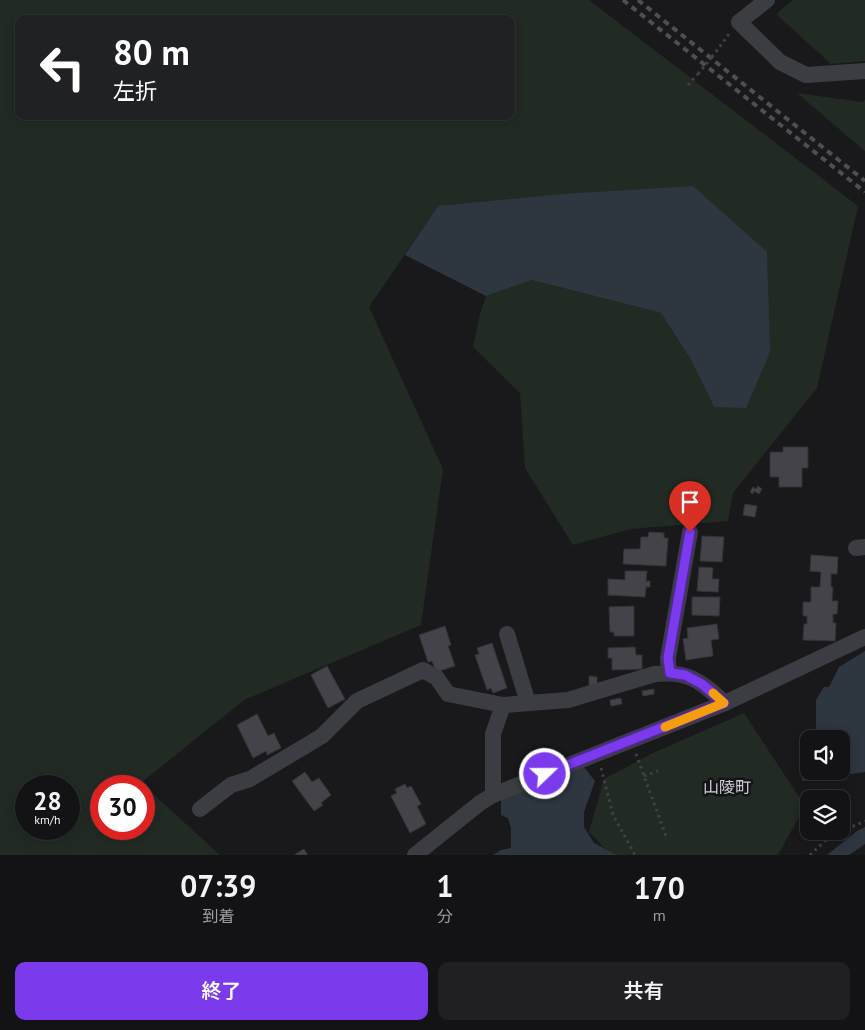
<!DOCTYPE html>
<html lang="ja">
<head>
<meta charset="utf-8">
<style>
	:root { --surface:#131315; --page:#202022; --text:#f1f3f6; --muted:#9d9ea0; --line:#323234; --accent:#7c3aed }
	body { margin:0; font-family:"PT Sans","Noto Sans JP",sans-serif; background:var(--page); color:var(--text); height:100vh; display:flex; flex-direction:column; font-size:19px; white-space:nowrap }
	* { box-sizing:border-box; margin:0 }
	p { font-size:16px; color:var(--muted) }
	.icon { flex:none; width:28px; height:28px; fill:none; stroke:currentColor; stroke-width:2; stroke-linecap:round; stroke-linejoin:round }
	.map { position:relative; height:855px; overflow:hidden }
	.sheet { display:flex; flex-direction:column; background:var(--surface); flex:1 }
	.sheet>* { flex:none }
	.guide { position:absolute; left:15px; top:15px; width:500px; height:105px; border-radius:10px; box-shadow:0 2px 12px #0003,0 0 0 1px var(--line); background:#202124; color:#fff; overflow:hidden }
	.fabs { position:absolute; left:800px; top:730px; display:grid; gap:10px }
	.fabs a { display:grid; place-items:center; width:50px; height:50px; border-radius:10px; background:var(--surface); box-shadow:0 2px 12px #0003,0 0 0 1px var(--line); font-size:25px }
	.speed { position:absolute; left:15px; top:775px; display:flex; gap:10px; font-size:25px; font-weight:700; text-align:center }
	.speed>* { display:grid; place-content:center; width:65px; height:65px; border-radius:50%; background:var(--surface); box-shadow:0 2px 12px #0003,0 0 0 1px var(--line); line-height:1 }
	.speed small { font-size:12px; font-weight:400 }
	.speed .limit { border:8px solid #d22; background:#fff; color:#111 }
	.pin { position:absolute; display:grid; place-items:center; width:42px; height:42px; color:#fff; margin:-51px -21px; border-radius:50% 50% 50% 0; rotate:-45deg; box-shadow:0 0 5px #0007 }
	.pin .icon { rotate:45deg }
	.me { position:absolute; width:55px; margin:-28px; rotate:68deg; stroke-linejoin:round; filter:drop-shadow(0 0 4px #0008) }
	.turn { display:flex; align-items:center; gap:18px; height:105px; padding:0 15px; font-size:22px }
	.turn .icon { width:65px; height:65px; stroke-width:2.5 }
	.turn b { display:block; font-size:35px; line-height:42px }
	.eta { display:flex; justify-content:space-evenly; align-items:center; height:85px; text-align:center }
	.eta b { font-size:30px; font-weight:600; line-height:35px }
	.primary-button { display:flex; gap:10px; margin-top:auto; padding:10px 15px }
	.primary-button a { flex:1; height:58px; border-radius:10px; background:var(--accent); color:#fff; font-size:20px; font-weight:600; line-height:58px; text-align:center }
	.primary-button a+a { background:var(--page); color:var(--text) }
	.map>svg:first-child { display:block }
	.green { fill:#212a23; fill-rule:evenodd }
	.water { fill:#2e3640 }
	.building { fill:#434349; stroke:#343338 }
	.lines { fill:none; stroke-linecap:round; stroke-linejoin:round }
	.path { stroke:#404148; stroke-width:3; stroke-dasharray:2.5 4; stroke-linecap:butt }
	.minor { stroke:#3c3c43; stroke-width:16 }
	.rail { stroke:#4d4e56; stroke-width:4; stroke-dasharray:6 5; stroke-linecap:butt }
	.path-bridge { stroke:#404148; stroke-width:3; stroke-dasharray:2.5 4; stroke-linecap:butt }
	.route-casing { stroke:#51269a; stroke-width:12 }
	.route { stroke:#7c3aed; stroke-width:9 }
	.slow { stroke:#f59e0b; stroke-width:9 }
	.labels { text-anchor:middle; stroke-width:5; stroke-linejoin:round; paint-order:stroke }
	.neighbourhood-label { font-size:16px; fill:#ccced7; stroke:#141417 }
</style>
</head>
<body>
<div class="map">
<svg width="865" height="855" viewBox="0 0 865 855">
	<rect width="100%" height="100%" fill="#19191c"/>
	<g class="green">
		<path d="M0,0H589L858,206L817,388L733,493L728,521L630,529L573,545L525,468L520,393L473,347L480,314L486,296L532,280L661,313L691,360L714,407L770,352L438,206L369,307L443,469L421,625L244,700L141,783L220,855H0ZM19,19H511V116H19ZM26,786H69V829H26ZM101,786H144V829H101Z"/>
		<polygon points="793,0 865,0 865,61 831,64 776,14"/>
		<polygon points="797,93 862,102 865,100 865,151"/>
		<polygon points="744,713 805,806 778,855 611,855 589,832 604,779 653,753"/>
	</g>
	<g class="water">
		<polygon points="693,186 767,252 770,352 746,408 714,407 691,360 661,313 532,280 486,296 405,255 438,206 563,194"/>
		<polygon points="865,651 865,772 802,781 801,765 809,758 809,771 841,771 841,739 816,739 816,700 824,687 829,687 839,667"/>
		<polygon points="583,766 595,781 584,812 584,827 594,843 617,855 493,855 501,850 511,848 511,828 508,818 501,815 501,798"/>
		<polygon points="865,827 865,844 849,855 827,855 857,831"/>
	</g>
	<g class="building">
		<polygon points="783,447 808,447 808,468 802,468 802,487 779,487 779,477 770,477 770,452 783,452"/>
		<polygon points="758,486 762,489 759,494 754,491 753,494 750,492 753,487 756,489"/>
		<polygon points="745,504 757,506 755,517 743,515"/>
		<polygon points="649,532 664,533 664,538 668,538 666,566 623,564 624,549 640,549 641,537 648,537"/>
		<polygon points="702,536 724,537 722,562 700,561"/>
		<polygon points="811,555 838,557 837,574 831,574 831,587 833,587 832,601 838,601 837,614 833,614 833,623 836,623 835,641 803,640 804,624 807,624 807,616 803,616 803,602 811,602 811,587 820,587 821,572 810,571"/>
		<polygon points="699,567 713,568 712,579 719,579 718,592 697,591"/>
		<polygon points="625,571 647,571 646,581 650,581 650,587 646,587 645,597 608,595 608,579 625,580"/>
		<polygon points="692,597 720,597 719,616 692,615"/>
		<polygon points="634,606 634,636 614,636 614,632 610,632 609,607"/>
		<polygon points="717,624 719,639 711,640 713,656 686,660 683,639 688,638 687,628"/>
		<polygon points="445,626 451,645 448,646 455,666 436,672 432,661 428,662 419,635"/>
		<polygon points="492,643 507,688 493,693 491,688 487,690 475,655 479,654 477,648"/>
		<polygon points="635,647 636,655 642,655 642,669 612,670 612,658 608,658 608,648"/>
		<polygon points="327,666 345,699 328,708 311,675"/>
		<polygon points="589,676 597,677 597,689 589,689"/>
		<polygon points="654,689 654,694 643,696 642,691"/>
		<polygon points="621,698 622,704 611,706 610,700"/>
		<polygon points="257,714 268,736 274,733 281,748 267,755 266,751 253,758 237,725"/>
		<polygon points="305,772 312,782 319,778 331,795 321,803 323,805 314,811 292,781"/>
		<polygon points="405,784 407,788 411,786 421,804 417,806 426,824 410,833 391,796 397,793 395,789"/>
		<polygon points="304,849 308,855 294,855"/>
	</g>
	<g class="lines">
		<g class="path">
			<polyline points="712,57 729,34"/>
			<polyline points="688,85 698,74"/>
			<polyline points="636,754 666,836"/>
			<polyline points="601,768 613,815 635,855"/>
			<polyline points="644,776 658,771"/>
			<polyline points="810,855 829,837 865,821"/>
		</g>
		<g class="minor">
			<polyline points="767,0 739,22 780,62 806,75 865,71"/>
			<polyline points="856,548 865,547"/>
			<polyline points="507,634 528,703"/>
			<polyline points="669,673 668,658 690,532"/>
			<polyline points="493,795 493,734 503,705"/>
			<path d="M200,809L231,785L250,779L322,736L357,701L423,670L437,678L448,694L503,705L568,700L655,674C690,671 700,681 725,703"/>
			<polyline points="415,855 480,803 493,795 725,703 865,637"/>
		</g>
		<g class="rail">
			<polyline points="623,0 865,192"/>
			<polyline points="638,0 865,181"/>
		</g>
		<polyline class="path-bridge" points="698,74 712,57"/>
	</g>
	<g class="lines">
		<defs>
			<polyline id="route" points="545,774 724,703 702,684 685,675 670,673 668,658 690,532"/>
		</defs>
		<use href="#route" class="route-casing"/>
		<use href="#route" class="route"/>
		<polyline class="slow" points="665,727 724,703 713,693"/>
	</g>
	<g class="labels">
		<g class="neighbourhood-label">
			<text x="727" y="793">山陵町</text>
		</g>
	</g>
</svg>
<div class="fabs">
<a><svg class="icon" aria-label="sound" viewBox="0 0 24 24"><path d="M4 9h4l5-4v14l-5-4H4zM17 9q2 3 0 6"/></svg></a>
<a><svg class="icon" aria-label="layers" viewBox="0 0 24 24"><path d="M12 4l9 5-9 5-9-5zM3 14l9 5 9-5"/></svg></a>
</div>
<div class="speed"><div>28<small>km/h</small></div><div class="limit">30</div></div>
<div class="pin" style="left:690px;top:532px;background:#d93025"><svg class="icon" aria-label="arrive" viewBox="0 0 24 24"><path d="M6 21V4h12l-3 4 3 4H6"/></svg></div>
<svg class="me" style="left:545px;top:774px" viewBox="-20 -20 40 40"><circle r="17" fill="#7c3aed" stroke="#fff" stroke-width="3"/><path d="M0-11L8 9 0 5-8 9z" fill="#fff"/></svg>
<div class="guide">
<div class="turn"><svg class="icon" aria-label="left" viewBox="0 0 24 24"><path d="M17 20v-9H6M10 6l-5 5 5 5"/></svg><div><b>80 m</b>左折</div></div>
</div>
</div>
<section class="sheet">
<div class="eta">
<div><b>07:39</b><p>到着</p></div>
<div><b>1</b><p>分</p></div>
<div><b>170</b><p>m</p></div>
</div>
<div class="primary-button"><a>終了</a><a>共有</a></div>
</section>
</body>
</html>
